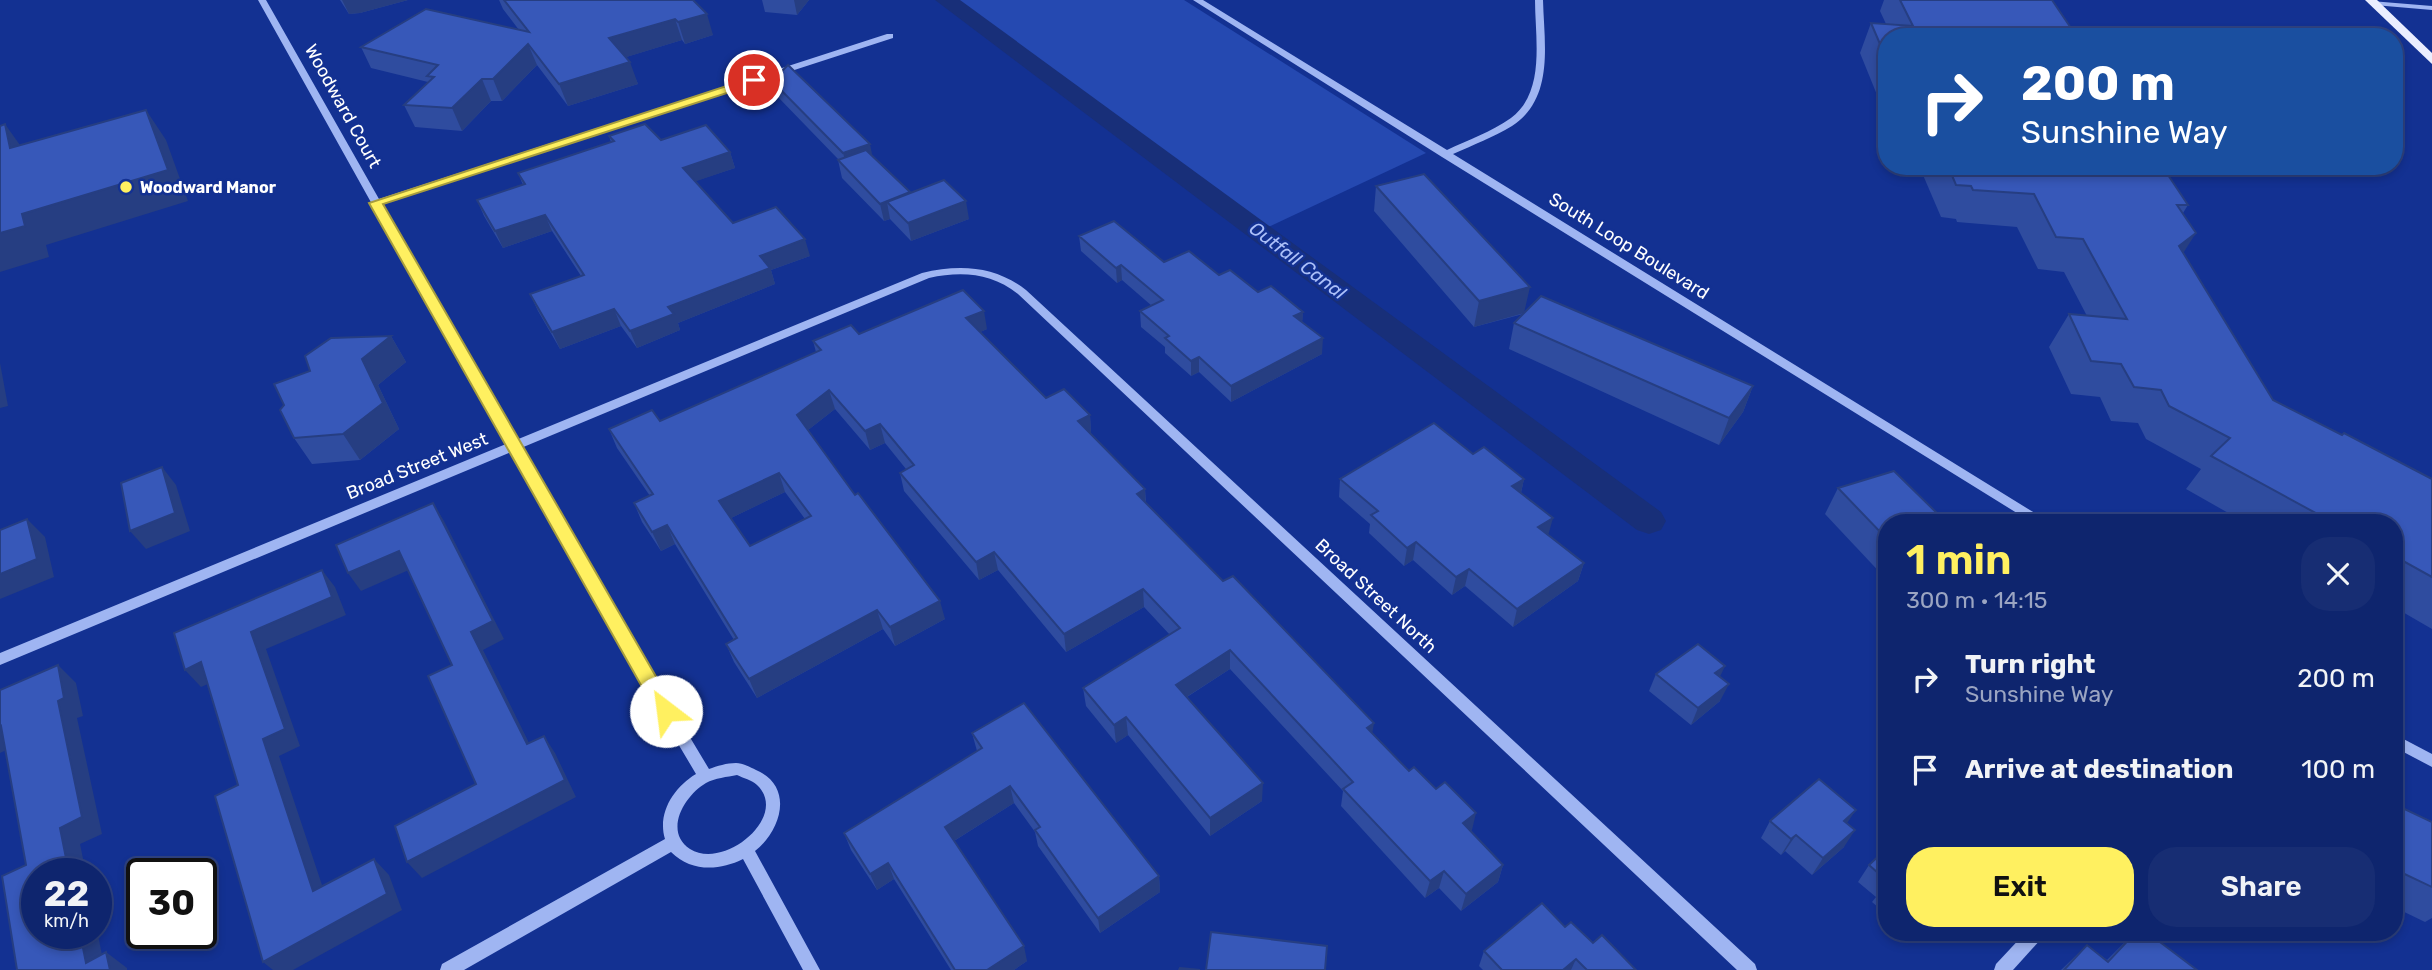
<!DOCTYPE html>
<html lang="en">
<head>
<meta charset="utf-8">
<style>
	:root { --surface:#0e256e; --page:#172d73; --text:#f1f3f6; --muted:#9ba5c2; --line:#2e4281; --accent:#fff060 }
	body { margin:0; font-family:Rubik,sans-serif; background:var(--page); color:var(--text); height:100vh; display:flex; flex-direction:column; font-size:26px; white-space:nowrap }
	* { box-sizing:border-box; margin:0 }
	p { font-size:23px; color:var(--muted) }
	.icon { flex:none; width:38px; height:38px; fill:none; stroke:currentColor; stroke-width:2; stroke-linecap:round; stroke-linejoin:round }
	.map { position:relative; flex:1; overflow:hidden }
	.details { position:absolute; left:1878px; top:514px; width:525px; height:427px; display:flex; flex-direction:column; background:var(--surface); border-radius:28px; box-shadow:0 4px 10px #0003,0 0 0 2px var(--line) }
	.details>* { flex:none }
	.banner { position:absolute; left:1878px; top:28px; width:525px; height:147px; border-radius:28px; box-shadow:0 4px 10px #0003,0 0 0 2px var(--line); background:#1a4fa0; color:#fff; overflow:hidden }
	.speed { position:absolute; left:21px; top:858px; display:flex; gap:14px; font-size:35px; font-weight:700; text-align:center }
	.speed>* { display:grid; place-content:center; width:91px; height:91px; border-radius:50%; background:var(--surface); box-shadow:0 4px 10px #0003,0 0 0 2px var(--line); line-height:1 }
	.speed small { font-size:18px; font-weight:400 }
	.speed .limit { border:4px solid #111; border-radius:10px; background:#fff; color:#111 }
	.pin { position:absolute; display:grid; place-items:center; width:60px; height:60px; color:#fff; margin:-30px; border:4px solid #fff; border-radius:50%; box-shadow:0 2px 7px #0007 }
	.me { position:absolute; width:77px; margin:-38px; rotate:330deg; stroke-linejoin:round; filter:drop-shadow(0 0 5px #0008) }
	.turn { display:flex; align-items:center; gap:24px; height:147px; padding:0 28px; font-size:32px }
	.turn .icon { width:91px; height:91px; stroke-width:2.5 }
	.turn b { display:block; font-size:49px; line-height:60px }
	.round { display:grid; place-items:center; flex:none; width:74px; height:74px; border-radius:28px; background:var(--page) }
	.overview { display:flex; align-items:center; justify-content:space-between; height:119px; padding:0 28px }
	h1 { font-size:42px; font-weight:600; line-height:52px; color:var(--accent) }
	.button { display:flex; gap:14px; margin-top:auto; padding:14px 28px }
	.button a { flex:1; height:80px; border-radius:28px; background:var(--accent); color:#111; font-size:28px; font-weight:600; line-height:80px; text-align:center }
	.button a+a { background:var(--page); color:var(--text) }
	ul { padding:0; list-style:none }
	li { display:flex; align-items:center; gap:21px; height:91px; padding:0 28px }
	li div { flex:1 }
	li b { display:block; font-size:26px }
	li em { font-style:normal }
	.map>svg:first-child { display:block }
	.green { fill:#2549b1 }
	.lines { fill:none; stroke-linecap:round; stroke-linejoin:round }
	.canal { fill:#182f79; fill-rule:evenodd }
	.minor { fill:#9fb5f2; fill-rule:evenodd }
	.major { fill:#eaeeff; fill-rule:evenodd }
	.wall { fill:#2f4c9f; fill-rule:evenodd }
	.shaded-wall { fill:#263e82 }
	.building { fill:#3758b9; stroke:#263e82; stroke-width:2; fill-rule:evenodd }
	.route { fill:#fff060; stroke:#a69c3e; stroke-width:2 }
	.poi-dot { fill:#fff060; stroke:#133192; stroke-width:2.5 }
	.labels { text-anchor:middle; stroke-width:5; stroke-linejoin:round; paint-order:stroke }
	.far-poi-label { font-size:16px; font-weight:bold; fill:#fff; stroke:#133192; text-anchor:start }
	.street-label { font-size:18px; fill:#fff; stroke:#133192 }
	.water-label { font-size:19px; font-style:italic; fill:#acc0f9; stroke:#133192 }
</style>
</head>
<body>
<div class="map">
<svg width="2432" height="970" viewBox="0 0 2432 970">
	<rect width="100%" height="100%" fill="#133192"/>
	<polygon class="green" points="955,0 1184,0 1426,153 1264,229"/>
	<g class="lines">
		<polygon class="canal" points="935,0 960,0 1661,512 1666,521 1661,530 1649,534 1637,530"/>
		<g class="minor">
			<path d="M258,0H266L379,199L887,34H893V38L382,204L516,440L922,273C960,264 995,266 1026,290L1755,964L1757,970H1737L1018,294C991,273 962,271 929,278L521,448L607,599L709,769C717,766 727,763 736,763C743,763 750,767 756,770C794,786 782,830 755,851L820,970H803L743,859C719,871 691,872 671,852L464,970H440L442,964L665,839C657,813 674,787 696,774L597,607L511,452L0,665V653L506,444ZM737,775C743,778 752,780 757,785C790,816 724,871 690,849C663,831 685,795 706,783C715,778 727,777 737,775Z"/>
			<path d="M1193,0H1203L1447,150C1468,140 1491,132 1511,118C1546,92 1535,38 1535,0H1543C1544,43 1555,98 1512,126C1494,137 1473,145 1453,154L2046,520L2048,523H2033L1442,157Z"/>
			<polygon points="2371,1 2432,6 2432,10 2374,5 2370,3"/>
			<polygon points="2394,734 2432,754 2432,767 2394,747"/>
			<polygon points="2025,933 2044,933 2042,938 2013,970 1994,970 1996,964"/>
		</g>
		<polygon class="major" points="2365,0 2377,0 2432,53 2432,64"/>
	</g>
	<g class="wall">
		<polygon points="340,0 408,0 360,13 349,14"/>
		<polygon points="499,0 693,0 713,35 685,44 682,40 626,57 638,84 568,106 537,65 502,101 491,101 462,131 415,127 404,105 428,82 371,68 361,47 519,30 503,9"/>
		<polygon points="762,0 809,0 797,15 765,12"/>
		<polygon points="1884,0 2052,0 1886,37 1886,117 1860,53 1871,23 1886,24 1880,11"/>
		<polygon points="772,81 873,156 910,193 969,219 911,241 890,219 884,221 842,178 838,160 839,160 776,95"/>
		<polygon points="609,136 661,140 730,152 735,168 695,181 733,223 810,256 771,270 775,284 678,323 680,330 637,348 621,326 560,349 538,311 530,294 581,276 552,231 503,248 484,216 477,200 523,185 518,173 611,142"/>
		<polygon points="1907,166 2166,166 2164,170 2188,205 2183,213 2183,253 2273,400 2342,435 2432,479 2432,629 2394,607 2394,523 2246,523 2186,489 2201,469 2146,439 2138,423 2111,421 2100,397 2071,394 2049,347 2069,314 2087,316 2064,272 2038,269 2017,227 1957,222 1956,219 1941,217 1920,168"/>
		<polygon points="1376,186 1525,312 1753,386 1743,412 1719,445 1509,349 1514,323 1523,314 1474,327 1374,211"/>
		<polygon points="1079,236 1164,262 1219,275 1303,312 1302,322 1322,354 1231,402 1199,372 1191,376 1165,353 1165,347 1141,327 1140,311 1152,306 1122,280 1117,283 1081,251"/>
		<path d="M987,329L980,332L1046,398L1090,415L1091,433V434L1145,489L1146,503L1409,771L1472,830L1470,831L1503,865L1498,882L1461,911L1439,888L1425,898L1341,806L1343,791L1230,669L1187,697L1262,801L1210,836L1128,735L1116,743L1086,706L1083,688L1170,635L1144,607L1066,652L998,570L979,580L904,491L900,473L906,469L885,443L870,450L835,409L808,430L945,619L895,646L883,629L757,698L734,662L726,644L734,640L675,544L661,551L642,522L634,503L650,496L617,448L609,429L660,421L816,352L813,341L859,334ZM785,492L805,519L750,546L731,518Z"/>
		<polygon points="391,336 406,362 378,385 399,429 360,460 312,464 294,438 310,371"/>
		<polygon points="1473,454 1524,479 1521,493 1548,535 1584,563 1578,581 1513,627 1465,586 1452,595 1413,560 1404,566 1369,533 1370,524 1339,497 1340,479"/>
		<polygon points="1838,488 1886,523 1886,579 1825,514"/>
		<polygon points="1656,674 1720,677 1720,701 1691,725 1649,691"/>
		<polygon points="972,733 1159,876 1160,892 1100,933 1038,846 1035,832 1014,803 954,841 1027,961 1014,970 951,970 894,879 877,890 851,850 844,833 977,751"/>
		<polygon points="2394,804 2432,822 2432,918 2425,922 2394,907"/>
		<polygon points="1770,821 1847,823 1844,847 1812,875 1785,851 1781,855 1761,838"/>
		<polygon points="1886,849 1886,914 1872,902 1876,897 1858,882 1869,865"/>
		<polygon points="1565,927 1636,970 1483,970 1479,966 1484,951"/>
		<polygon points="1908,933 1927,933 1918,941"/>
		<polygon points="2134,933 2148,933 2197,970 2061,970 2087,945 2107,960"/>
	</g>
	<g class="shaded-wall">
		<polygon points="342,0 408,0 360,13 349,14"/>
		<polygon points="794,0 809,0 797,15"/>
		<polygon points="707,14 713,35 685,44 678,22"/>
		<polygon points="675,19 682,40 617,60 609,38"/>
		<polygon points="528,44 537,65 502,101 493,79"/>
		<polygon points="630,62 638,84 568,106 559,84"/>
		<polygon points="482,79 491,101 462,131 452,108"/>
		<polygon points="146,110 166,140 188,201 46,245 49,257 0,272 0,233"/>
		<polygon points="5,124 27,155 10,148"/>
		<polygon points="870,144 873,159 847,168 843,153"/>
		<polygon points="730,152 735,168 688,184 683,168"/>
		<polygon points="910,192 887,202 890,219 884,221 880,204"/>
		<polygon points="966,201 969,219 911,241 908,223"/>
		<polygon points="545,215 552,231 503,248 495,231"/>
		<polygon points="2196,233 2175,266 2179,246"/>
		<polygon points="805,239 810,256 771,270 775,284 678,323 680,330 637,348 630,331 668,307 760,256"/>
		<polygon points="1121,265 1122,280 1117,283 1116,268"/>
		<polygon points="1530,287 1524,313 1474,327 1479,301"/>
		<polygon points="614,309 621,326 560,349 552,332"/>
		<polygon points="984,311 987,329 970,337 966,318"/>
		<polygon points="1303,312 1302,327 1294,316"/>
		<polygon points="391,336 406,362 378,385 399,429 360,460 343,434 362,359"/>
		<polygon points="1323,338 1322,354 1231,402 1231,386"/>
		<polygon points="1199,357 1199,372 1191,376 1191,361"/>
		<polygon points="0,363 8,406 0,408"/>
		<polygon points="1753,386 1743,412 1719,445 1729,418"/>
		<polygon points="829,390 835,409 803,434 797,415"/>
		<polygon points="1090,415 1091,433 1080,440 1078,421"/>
		<polygon points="880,424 885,443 870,450 865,431"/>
		<polygon points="162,467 176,485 190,531 146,549 130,531"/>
		<polygon points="779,473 785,492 727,520 719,501"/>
		<polygon points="1524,479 1520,497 1512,486"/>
		<polygon points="1145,489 1146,508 1137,494"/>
		<polygon points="433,503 444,521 504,639 483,650 538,761 527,744 471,632"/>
		<polygon points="1553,518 1548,536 1538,527"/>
		<polygon points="27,519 45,537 54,577 0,599 0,574"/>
		<polygon points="667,525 675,544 661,551 652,532"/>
		<polygon points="1416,542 1413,560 1404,566 1407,548"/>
		<polygon points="399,551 411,569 361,591 348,573"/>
		<polygon points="994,552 998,570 979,580 976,562"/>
		<polygon points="1584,563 1578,581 1513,627 1517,609"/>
		<polygon points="1469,569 1465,586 1452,595 1456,577"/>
		<polygon points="322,570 335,587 346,615 266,649 300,746 279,756 329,906 313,891 263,739 251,632"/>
		<polygon points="1143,589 1144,607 1066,652 1064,634"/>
		<polygon points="940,601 945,619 895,646 890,627"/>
		<polygon points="877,610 883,629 757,698 749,679"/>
		<polygon points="1230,650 1230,669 1177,703 1176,685"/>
		<polygon points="201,662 217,680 201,687 185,670"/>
		<polygon points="58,665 76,683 83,716 77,718 102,834 80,844 86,873 69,873 60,828"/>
		<polygon points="1725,666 1717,683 1715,673"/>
		<polygon points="1729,684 1720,701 1691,725 1698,708"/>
		<polygon points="1126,717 1128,735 1116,743 1114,725"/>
		<polygon points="1374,723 1371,741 1367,728"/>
		<polygon points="1,726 21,743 0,753 0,727"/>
		<polygon points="544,736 555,753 576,797 422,878 407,862"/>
		<polygon points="1263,783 1262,801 1210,836 1210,818"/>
		<polygon points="1010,786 1014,803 949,844 945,827"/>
		<polygon points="1856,810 1845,826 1844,821"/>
		<polygon points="1476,813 1472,830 1458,841 1463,823"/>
		<polygon points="1855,830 1844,847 1812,875 1823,858"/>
		<polygon points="1796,835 1785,851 1781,855 1791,839"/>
		<polygon points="374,859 389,875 402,910 293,970 273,970 263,962"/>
		<polygon points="888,863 894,879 877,890 870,874"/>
		<polygon points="1503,865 1498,882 1461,911 1466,894"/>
		<polygon points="1444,871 1439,888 1425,898 1430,881"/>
		<polygon points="1159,876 1160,892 1100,933 1098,918"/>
		<polygon points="96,925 105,970 86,963 80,933 96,933"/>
		<polygon points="1024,946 1027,961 1014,970 987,970"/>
		<polygon points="106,952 127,968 127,970 110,970"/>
		<polygon points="1576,959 1571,970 1563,970"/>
	</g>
	<g class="building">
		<polygon points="504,0 693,0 707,14 678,22 675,19 609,38 630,62 559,84 528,44 493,79 482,79 452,108 404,105 434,77 427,76 438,65 361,47 426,9 529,32"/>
		<polygon points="1900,0 2052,0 2077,37 1886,37 1886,58 1871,23 1913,26"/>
		<polygon points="788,65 870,144 843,153 772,81"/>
		<polygon points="146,110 168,170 22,214 25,226 0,233 0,126 5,124 10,148"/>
		<polygon points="645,124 661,140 706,125 730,152 683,168 733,223 776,207 805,239 760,256 770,268 668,307 674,314 630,331 614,309 552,332 530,294 584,275 545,215 495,231 477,200 525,184 518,173 614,141 609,136"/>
		<polygon points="866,150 910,192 880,204 838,160"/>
		<polygon points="1948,166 2162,166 2188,205 2177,205 2196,233 2179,246 2273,400 2342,435 2344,433 2432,479 2432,577 2394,556 2394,523 2334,523 2211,456 2230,438 2169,406 2161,390 2134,387 2121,364 2091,361 2069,314 2127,319 2083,239 2056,237 2034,194 1973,190 1971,186 1956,185"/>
		<polygon points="1424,174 1530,287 1479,301 1376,186"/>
		<polygon points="944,180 966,201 908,223 887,202"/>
		<polygon points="1114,221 1164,262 1189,251 1219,275 1230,270 1258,292 1271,286 1303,312 1294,316 1323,338 1231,386 1199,357 1191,361 1165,338 1169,336 1140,311 1163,300 1121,265 1116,268 1079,236"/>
		<path d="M963,290L984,311L966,318L1046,398L1064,389L1090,415L1078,421L1145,489L1137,494L1223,581L1233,576L1374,723L1367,728L1409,771L1414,767L1436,789L1445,782L1476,813L1463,823L1503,865L1466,894L1444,871L1430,881L1343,789L1353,782L1230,650L1176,685L1263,783L1210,818L1126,717L1114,725L1083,688L1180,628L1143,589L1064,634L994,552L976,562L900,473L914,465L880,424L865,431L829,390L797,415L855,495L858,493L940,601L890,627L877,610L749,679L726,644L737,638L667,525L652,532L634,503L653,494L609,429L652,410L660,421L821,350L813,341L851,325L859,334ZM779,473L811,516L750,546L719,501Z"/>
		<polygon points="1541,296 1753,386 1729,418 1514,323"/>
		<polygon points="391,336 362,359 383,403 343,434 294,438 280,410 284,405 274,384 310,371 305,356 331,338"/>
		<polygon points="1434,423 1473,454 1484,447 1524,479 1512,486 1553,518 1538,527 1584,563 1517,609 1469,569 1456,577 1416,542 1407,548 1371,515 1378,511 1340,479"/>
		<polygon points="162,467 175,513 130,531 121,483"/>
		<polygon points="1894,471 1947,523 1886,523 1886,538 1838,488"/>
		<polygon points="433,503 493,621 471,632 527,744 544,736 565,780 407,862 395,826 476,784 428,676 452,665 399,551 348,573 336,545"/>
		<polygon points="27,519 37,559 0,574 0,530"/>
		<polygon points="322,570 332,597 251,632 285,729 263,739 313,891 374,859 387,894 263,962 215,796 238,785 201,662 185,670 174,633"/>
		<polygon points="1698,644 1725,666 1715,673 1729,684 1698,708 1656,674"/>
		<polygon points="58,665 64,698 58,701 82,817 60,828 69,873 37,873 37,933 80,933 86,963 106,952 110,970 17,970 2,876 26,865 1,726 0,727 0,690"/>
		<polygon points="1024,703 1159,876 1098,918 1035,830 1040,827 1010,786 945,827 1024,946 987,970 955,970 888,863 870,874 844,833 982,748 972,733"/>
		<polygon points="1819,779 1856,810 1844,821 1855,830 1823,858 1796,835 1791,839 1770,821"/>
		<polygon points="2394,804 2432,822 2432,887 2394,869"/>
		<polygon points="1886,849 1886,880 1869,865"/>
		<polygon points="1542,903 1565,927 1571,922 1593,943 1602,935 1636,970 1587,970 1576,959 1563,970 1502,970 1484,951"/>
		<polygon points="1211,932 1327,946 1325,970 1206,970"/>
		<polygon points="2135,933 2148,933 2197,970 2064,970 2087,945 2108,962"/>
		<polygon points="1180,968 1200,970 1179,970"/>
	</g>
	<polygon class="route" points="754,77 760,80 758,83 383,204 673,706 675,711 673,717 659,717 369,203"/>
	<circle class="poi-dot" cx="126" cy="187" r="7"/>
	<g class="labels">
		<g class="far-poi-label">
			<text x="140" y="193">Woodward Manor</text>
		</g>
		<g class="street-label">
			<text transform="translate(343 106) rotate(61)" y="6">Woodward Court</text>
			<text transform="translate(1629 246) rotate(32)" y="6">South Loop Boulevard</text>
			<text transform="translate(417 466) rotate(-22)" y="6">Broad Street West</text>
			<text transform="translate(1376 596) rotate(43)" y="6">Broad Street North</text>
		</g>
		<g class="water-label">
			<text transform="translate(1298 260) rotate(37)" y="7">Outfall Canal</text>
		</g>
	</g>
</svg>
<div class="speed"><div>22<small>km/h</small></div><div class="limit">30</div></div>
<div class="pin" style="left:754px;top:80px;background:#d93025"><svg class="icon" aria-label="arrive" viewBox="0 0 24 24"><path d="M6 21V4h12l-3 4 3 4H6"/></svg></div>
<svg class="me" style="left:666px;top:711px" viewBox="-20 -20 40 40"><circle r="19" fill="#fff"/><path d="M0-13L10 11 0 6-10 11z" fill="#fff060"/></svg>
<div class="banner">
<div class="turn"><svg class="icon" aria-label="right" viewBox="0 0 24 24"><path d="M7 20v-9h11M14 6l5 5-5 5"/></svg><div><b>200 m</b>Sunshine Way</div></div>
</div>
<section class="details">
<div class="overview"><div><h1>1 min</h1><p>300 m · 14:15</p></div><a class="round"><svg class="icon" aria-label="close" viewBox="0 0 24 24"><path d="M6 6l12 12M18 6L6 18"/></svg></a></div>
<ul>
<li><svg class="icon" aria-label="right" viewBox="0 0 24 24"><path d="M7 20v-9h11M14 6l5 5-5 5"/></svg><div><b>Turn right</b><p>Sunshine Way</p></div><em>200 m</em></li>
<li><svg class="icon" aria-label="arrive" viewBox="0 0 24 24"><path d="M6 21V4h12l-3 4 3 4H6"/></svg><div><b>Arrive at destination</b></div><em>100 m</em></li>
</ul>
<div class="button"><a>Exit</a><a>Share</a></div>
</section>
</div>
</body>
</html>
